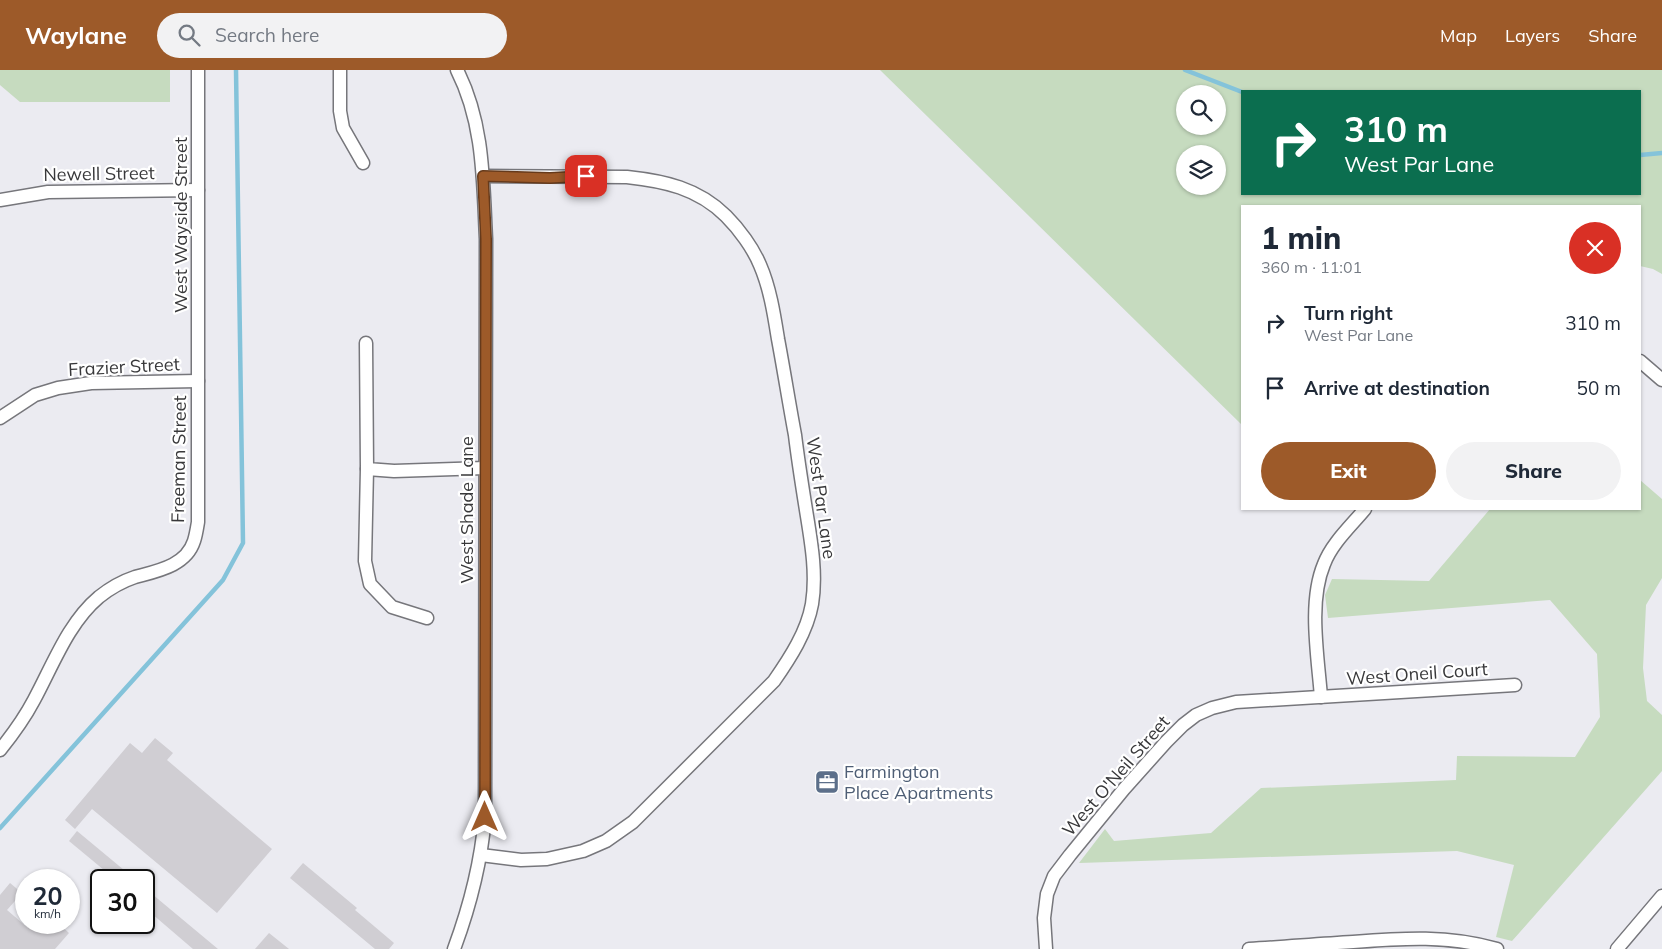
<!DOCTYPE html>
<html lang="en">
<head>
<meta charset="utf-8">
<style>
	:root { --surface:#fff; --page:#f2f2f3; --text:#1f2937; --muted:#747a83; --accent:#9d5a29 }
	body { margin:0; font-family:Mulish,sans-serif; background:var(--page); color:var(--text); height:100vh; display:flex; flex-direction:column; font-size:19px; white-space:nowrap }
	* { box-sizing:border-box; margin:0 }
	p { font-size:16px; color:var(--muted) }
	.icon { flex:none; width:28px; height:28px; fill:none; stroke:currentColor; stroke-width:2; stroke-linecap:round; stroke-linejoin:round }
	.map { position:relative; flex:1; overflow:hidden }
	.drawer { position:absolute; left:1241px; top:135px; width:400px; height:305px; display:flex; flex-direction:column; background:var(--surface); border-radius:0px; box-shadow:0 1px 4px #0004 }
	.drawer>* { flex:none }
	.top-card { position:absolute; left:1241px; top:20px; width:400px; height:105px; border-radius:0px; box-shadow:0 1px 4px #0004; background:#0b6e4f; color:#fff; overflow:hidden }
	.buttons { position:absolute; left:1176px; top:15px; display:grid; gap:10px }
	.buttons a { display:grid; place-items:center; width:50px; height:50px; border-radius:50%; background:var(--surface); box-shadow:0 1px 4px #0004; font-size:25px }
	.speed { position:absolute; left:15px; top:799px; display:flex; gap:10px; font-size:25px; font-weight:700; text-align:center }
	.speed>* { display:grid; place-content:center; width:65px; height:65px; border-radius:50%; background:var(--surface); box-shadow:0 1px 4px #0004; line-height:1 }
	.speed small { font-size:12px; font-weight:400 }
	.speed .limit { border:2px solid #111; border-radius:8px; background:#fff; color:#111 }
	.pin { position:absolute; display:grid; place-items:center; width:42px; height:42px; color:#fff; margin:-21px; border-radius:10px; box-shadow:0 2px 8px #0006 }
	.me { position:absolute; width:55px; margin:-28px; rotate:0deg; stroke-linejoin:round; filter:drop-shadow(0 0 4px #0008) }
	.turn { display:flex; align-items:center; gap:18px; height:105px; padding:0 20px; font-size:22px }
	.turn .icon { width:65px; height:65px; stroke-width:2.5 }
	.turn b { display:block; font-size:35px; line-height:42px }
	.round { display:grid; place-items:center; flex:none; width:52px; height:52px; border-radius:26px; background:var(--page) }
	.overview { display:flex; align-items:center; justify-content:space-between; height:85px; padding:0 20px }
	h1 { font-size:30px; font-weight:800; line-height:38px }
	.button { display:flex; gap:10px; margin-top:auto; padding:10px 20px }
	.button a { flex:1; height:58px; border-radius:30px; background:var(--accent); color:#fff; font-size:20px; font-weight:800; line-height:58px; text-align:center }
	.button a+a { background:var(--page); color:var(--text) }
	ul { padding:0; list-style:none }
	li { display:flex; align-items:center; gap:15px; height:65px; padding:0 20px }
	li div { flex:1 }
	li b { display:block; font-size:19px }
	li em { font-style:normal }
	header { display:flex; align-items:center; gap:30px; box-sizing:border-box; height:70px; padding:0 25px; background:var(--accent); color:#fff }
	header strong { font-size:24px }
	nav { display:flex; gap:28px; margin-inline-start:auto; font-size:18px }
	.search { width:350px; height:45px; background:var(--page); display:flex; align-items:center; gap:12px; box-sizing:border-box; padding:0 18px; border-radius:28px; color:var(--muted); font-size:19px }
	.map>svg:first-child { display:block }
	.green { fill:#c6dbbf; fill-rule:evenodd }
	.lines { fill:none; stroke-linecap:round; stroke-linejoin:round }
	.stream { stroke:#84c3da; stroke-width:4.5 }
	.building { fill:#d0ced3 }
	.minor-casing { stroke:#76767b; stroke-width:15 }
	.minor { stroke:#fff; stroke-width:12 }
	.route-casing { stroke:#663a1b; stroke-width:12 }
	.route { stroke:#9d5a29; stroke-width:9 }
	.labels { text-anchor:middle; stroke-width:4.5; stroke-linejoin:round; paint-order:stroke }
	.street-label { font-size:18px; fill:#38383a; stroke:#fff }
	.service-label { font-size:18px; fill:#4e5e75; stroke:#fff; text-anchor:start }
</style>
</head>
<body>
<header>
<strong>Waylane</strong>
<div class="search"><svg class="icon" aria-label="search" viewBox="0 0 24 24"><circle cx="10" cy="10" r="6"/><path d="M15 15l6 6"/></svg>Search here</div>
<nav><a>Map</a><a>Layers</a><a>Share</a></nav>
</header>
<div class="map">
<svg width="1662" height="879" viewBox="0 0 1662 879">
	<rect width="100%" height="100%" fill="#ebebf1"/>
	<g class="green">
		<polygon points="0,0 170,0 170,32 20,32 0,15"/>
		<path d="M880,0H1662V204L1653,199L1640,196V136H1242V355ZM1242,21H1640V124H1242ZM1185,24H1218V56H1185ZM1185,84H1218V116H1185Z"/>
		<polygon points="1640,410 1662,429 1662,508 1646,535 1643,598 1647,631 1662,645 1662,701 1512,871 1496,867 1514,795 1457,781 1079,793 1105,759 1114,771 1211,763 1261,718 1456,710 1457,686 1575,687 1600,647 1597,584 1550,530 1328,548 1325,525 1332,509 1429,511 1490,439 1640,439"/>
	</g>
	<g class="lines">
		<g class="stream">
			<polyline points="1185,0 1242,22"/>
			<polyline points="1640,85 1662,83"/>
			<polyline points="0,758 223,510 243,473 236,0"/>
		</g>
	</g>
	<g class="building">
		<polygon points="155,668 173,683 167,690 272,779 217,843 92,739 75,759 65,750 130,673 142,683"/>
		<polygon points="77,761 136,810 116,810 69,771"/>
		<polygon points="303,793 357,838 355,840 394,873 389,879 375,879 290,808"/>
		<polygon points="10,813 22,823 7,840 28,858 33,852 43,852 49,858 53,852 57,852 69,863 55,879 0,879 0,825"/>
		<polygon points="144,817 158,829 218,879 193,879 144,837"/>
		<polygon points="269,863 289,879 255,879"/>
	</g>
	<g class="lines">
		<defs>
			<g id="minor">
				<polyline points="340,0 340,41 343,58 363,93"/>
				<polyline points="0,130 48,122 198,120"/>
				<polyline points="366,273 367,399 394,401 485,398"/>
				<polyline points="1640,291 1662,310"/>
				<polyline points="0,348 35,325 58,318 91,313 198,311"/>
				<polyline points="367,399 365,491 370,514 392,537 427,548"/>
				<path d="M1321,627C1318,587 1308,532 1324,494C1332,473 1351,456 1365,439"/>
				<path d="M0,680C13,664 25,647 34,630C53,595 68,553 99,527C109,519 123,511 135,507C157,501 186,496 194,471C196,465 197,458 198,452V0"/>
				<path d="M481,785L521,790L547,789L583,781L606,771L633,752L774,611C790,588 807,562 812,534C817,503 811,471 806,440C802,415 798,390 795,365C789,333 784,301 778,269C774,244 770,218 760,195C753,178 739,159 726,146C698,118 664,111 627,107L483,106"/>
				<path d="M454,879C470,836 481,793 485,747L486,169C483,111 484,53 457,0"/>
				<polyline points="1046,879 1044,848 1047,824 1054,806 1070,785 1124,719 1166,672 1183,655 1196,645 1212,638 1236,632 1515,615"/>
				<path d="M1249,879C1284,877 1318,874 1353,872C1404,868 1448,865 1497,879"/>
				<polyline points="1617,879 1662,826"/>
			</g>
		</defs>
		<use href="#minor" class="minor-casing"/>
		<use href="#minor" class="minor"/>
	</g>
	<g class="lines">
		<defs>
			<polyline id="route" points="485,747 486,169 483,106 550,108 586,106"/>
		</defs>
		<use href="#route" class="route-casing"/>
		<use href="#route" class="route"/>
	</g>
	<defs>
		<symbol id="office-square" viewBox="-11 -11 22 22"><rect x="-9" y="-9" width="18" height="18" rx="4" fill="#5c6f8a" stroke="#fff"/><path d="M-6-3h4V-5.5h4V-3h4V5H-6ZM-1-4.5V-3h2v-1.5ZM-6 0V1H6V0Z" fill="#fff"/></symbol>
	</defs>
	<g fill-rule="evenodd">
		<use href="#office-square" x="813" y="698" width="28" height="28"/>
	</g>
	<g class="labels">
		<g class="street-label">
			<text transform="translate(99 104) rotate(-1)" y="6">Newell Street</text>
			<text transform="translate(181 155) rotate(-90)" y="6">West Wayside Street</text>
			<text transform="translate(124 297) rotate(-3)" y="6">Frazier Street</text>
			<text transform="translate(179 389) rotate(-89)" y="6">Freeman Street</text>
			<text transform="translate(821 428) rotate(82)" y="6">West Par Lane</text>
			<text transform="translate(467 440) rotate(-90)" y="6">West Shade Lane</text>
			<text transform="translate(1417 604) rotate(-4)" y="6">West Oneil Court</text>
			<text transform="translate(1116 706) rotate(-49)" y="6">West O'Neil Street</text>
		</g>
		<g class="service-label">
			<text x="844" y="708">Farmington<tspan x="844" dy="21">Place Apartments</tspan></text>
		</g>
	</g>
</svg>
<div class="buttons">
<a><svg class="icon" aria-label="search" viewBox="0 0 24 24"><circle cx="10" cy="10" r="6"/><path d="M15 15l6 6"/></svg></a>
<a><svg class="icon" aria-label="layers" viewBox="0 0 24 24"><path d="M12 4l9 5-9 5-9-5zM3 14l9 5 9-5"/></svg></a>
</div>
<div class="speed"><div>20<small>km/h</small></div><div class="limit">30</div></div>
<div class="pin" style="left:586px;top:106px;background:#d93025"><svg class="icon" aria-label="arrive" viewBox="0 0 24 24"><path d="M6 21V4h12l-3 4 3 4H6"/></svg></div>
<svg class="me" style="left:485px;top:747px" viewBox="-20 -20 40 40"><path d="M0-17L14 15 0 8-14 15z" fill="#9d5a29" stroke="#fff" stroke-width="4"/></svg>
<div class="top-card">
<div class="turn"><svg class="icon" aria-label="right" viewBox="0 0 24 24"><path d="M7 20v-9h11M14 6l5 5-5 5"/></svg><div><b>310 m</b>West Par Lane</div></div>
</div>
<section class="drawer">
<div class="overview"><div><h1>1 min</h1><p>360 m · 11:01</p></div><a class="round" style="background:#d93025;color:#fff"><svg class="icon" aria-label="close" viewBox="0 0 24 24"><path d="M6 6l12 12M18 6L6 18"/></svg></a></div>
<ul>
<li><svg class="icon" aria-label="right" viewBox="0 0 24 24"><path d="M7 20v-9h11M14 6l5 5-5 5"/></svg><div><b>Turn right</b><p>West Par Lane</p></div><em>310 m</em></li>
<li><svg class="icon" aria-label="arrive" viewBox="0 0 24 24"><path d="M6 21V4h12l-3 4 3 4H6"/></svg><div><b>Arrive at destination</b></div><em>50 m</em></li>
</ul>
<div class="button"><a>Exit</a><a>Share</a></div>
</section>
</div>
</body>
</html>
